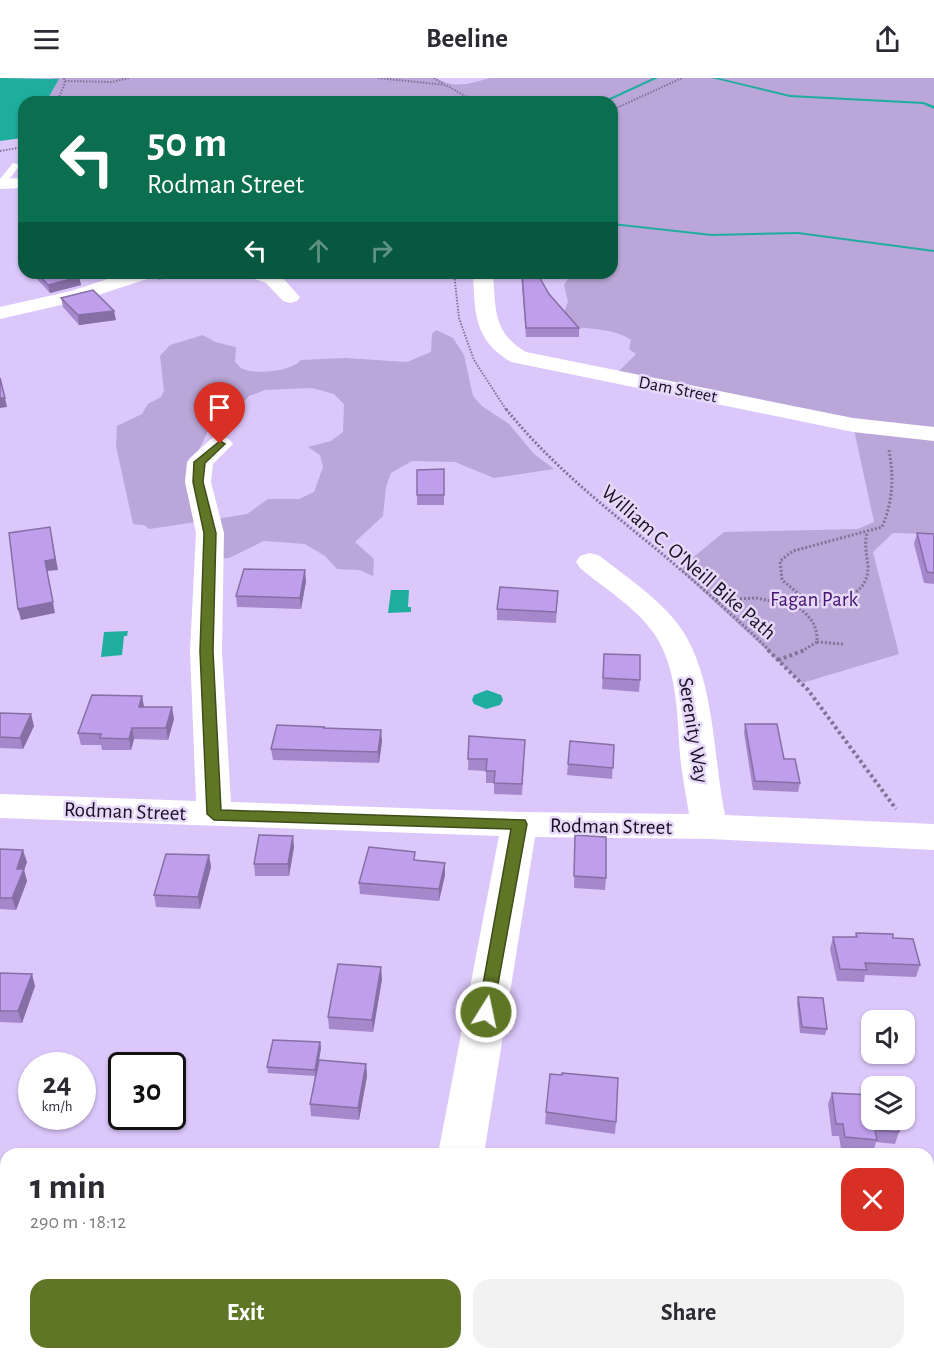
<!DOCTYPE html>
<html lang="en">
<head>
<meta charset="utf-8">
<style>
	:root { --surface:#fff; --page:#f2f2f3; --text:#2b2b33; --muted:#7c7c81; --accent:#607627 }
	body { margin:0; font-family:"Alegreya Sans",sans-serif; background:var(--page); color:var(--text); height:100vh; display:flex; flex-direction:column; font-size:22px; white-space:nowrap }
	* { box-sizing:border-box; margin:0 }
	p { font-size:20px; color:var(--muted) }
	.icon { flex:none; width:33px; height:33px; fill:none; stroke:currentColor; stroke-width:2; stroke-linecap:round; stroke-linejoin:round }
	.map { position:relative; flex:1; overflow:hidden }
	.drawer { position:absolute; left:0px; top:1070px; width:934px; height:212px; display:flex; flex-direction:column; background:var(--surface); border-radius:18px 18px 0 0; box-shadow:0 2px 4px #0004 }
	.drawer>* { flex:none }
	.hud { position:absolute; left:18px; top:18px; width:600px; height:183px; border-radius:18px; box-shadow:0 2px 4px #0004; background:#0b6e4f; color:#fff; overflow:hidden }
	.controls { position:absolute; left:861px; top:932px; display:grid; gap:12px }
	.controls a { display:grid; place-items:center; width:54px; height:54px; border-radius:12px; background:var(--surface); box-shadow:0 2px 4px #0004; font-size:30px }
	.speed { position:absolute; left:18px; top:974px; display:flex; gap:12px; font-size:30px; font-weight:700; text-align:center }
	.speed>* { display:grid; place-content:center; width:78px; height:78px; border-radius:50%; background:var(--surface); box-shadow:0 2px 4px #0004; line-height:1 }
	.speed small { font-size:15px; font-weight:400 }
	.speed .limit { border:3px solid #111; border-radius:9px; background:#fff; color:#111 }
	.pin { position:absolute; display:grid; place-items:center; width:51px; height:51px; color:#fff; margin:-62px -26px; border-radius:50% 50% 50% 0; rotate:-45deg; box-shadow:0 0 6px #0007 }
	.pin .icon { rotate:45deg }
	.me { position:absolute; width:66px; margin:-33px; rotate:10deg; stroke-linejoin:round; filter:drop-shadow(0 0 4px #0008) }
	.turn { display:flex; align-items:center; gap:21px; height:126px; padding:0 30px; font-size:27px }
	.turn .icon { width:78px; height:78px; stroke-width:2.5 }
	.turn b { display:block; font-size:42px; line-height:51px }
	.lanes { display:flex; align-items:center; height:57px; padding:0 30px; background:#0003; justify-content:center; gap:30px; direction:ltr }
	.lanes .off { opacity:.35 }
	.round { display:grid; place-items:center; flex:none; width:63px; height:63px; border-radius:18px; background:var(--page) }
	.summary { display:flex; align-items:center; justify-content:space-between; height:102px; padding:0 30px }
	h1 { font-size:36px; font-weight:700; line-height:45px }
	.action { display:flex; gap:12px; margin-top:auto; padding:12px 30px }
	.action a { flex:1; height:69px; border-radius:18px; background:var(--accent); color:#fff; font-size:24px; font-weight:700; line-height:69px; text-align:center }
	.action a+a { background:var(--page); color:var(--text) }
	header { display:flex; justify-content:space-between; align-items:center; height:78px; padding:0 30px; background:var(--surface); font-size:27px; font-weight:700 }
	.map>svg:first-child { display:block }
	.green { fill:#baa6d8; fill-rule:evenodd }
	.water { fill:#1fae9e }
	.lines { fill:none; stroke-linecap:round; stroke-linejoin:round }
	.stream { fill:#1fae9e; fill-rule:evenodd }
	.path-far2 { stroke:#827398; stroke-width:2; stroke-dasharray:1.5 1.5; stroke-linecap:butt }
	.path-far1 { stroke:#827398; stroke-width:3; stroke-dasharray:2 2; stroke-linecap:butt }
	.path { stroke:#827398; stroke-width:4; stroke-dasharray:3 3; stroke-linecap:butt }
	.lane { fill:#fff; fill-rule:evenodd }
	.street { fill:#fff; fill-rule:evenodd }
	.wall { fill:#a488cb }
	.shaded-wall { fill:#866fa5 }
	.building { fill:#bf9eec; stroke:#866fa5; stroke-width:1.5 }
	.route { fill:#607627; stroke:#3e4d19; stroke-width:1.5 }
	.labels { text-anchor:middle; stroke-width:5; stroke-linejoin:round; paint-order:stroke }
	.far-street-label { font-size:18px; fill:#181023; stroke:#e5d8f8 }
	.street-label { font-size:21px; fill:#181023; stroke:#e5d8f8 }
	.park-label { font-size:21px; fill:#44146e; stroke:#e5d8f8 }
</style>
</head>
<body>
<header><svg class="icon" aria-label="menu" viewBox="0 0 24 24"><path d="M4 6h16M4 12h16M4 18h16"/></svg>Beeline<svg class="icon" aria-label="share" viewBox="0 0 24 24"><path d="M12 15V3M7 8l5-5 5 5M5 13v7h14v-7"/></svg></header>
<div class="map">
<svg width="934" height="1280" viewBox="0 0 934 1280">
	<rect width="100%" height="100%" fill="#dcc7fb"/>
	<g class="green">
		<path d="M50,0H436C454,11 470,6 489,0H934V456L893,455L873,474L899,576L802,605L679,491L724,454L858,451L874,444L853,347L616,296L636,276L629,271L631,262C615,251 593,251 573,249L563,237L568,224L564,207L572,195H612V24H46L58,2Z"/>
		<path d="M436,252L453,260L464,277L473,318L482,328L509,346L534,376L554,391L494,400L455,384L412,383L391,395L386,409L383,438L355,464L374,481L373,498L359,492L337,491L325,478L305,466L264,463L229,480L205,481L197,444L149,451L144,447L133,446L116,368L117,348L142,336L148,326L161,319L164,313L160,278L170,267L203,257L215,264L236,269L235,284C238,286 240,290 243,291C257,297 292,293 301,282L345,280L407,284L431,274L432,256ZM312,310L334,316L344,326L343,354L331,363L308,369L320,377L323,389L314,414L299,421H268L247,436L198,444L191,388L209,351L241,327L249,318L265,312Z"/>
	</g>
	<g class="water">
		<polygon points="0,0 59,1 46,24 24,24 24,58 22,60 0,63"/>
		<polygon points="391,512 409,512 408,529 411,529 411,534 388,535"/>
		<polygon points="128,553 127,558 124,558 122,577 101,579 104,554"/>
		<polygon points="487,612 501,617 503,622 500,627 486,631 474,626 472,622 474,617"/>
	</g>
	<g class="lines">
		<g class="stream">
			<polygon points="653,0 658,0 606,24 601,24"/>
			<polygon points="712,0 719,0 790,17 924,24 934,28 934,31 923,26 790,19"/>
			<polygon points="612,145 712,156 798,154 934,172 934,174 798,156 712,158 612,147"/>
		</g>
		<g class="path-far2">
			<polyline points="378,0 446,7 475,24"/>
			<polyline points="434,0 444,6"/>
			<polyline points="65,3 112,4 129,0"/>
			<polyline points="57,24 65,5 64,0"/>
			<polyline points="612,32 682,0"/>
			<polyline points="0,73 24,69"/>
			<polyline points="454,195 459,240 474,282 507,333"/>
		</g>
		<g class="path-far1">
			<path d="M506,331C551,387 606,430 661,475C698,506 735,539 770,573"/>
			<path d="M716,522L756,520L796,528L806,522L782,502L780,483L793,473L882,449C893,424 894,399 889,372"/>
			<path d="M806,522C831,526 869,521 868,488C867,477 864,467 867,455"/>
			<path d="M796,528C809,537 818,547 817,564L802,573"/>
			<polyline points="817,564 843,566"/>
		</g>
		<g class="path">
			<polyline points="768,572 808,612 896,731"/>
			<polyline points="778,582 805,572"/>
		</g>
		<g class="lane">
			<polygon points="13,85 20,87 4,108 0,108 0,101"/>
			<rect x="867" y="1275" width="26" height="5"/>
		</g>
		<g class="street">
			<polygon points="24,100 24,110 0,111 0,101"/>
			<polygon points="126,195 156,195 153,199 83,222 0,241 0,229 71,213"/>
			<polygon points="246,195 280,197 300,219 297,223 290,225 283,223 266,205 249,199"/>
			<path d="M473,195H493C496,230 492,254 526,274L853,340L934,349V363L853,354L511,284C473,261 475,235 473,195Z"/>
			<path d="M220,358L229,361L233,366L213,386L211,404L224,455L222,573L231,724L519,734L689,736C686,717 682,697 680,677C677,638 678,592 655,557C637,530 605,511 580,490L576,484L580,478L590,475L600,478C625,498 652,516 673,540C716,590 712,675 725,737L934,746V772L710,761L535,759L484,1076H438L499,758L0,740V716L196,723L190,573L196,455L185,404L187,384L191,379L211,361Z"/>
			<rect x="419" y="1275" width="52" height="5"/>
		</g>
	</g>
	<g class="wall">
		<polygon points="35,195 76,195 79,199 81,207 50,215 37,201"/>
		<polygon points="155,195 163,195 160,202 155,199"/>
		<polygon points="521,195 537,195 549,216 579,250 579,259 526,259"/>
		<polygon points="61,220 116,242 79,247 63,229"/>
		<polygon points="444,391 444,427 417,427 417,417"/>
		<polygon points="917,455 934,456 934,506 924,505 914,466"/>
		<polygon points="306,503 301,531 237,529 236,518"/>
		<polygon points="558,513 556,545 497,542 497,531"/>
		<polygon points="604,576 640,602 639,614 602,611"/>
		<polygon points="142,618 144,629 174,641 168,662 134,661 131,672 102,672 101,667 81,667 78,655"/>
		<polygon points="0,635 34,648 23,671 0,670"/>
		<polygon points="745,646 784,681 800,705 798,714 753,712 744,655"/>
		<polygon points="325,649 325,650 382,663 379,685 273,682 271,671"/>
		<polygon points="469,658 525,662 522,717 494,716 494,705 486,705 486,693 468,692"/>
		<polygon points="614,667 612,701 567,697 568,686"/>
		<polygon points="575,757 606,800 605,812 574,810"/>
		<polygon points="294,769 289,798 255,798 254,786"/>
		<polygon points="0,771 27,784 24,792 27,803 16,832 0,831"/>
		<polygon points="209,777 211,789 200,831 156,829 154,817"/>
		<polygon points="415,782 445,785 445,797 439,823 360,816 359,805"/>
		<polygon points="856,855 893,860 920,887 916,899 865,897 864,904 837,903 830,871 833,859 855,859"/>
		<polygon points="0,895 35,908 22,945 0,944"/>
		<polygon points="382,901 373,954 329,951 328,939"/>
		<polygon points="798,919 827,951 825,957 800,955 797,925"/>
		<polygon points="320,964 321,970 319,982 366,986 367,998 359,1042 311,1038 310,1026 315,998 268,995 267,989"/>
		<polygon points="832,1015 899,1054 895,1066 876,1064 873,1074 841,1071 839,1058 832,1058 828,1026"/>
		<polygon points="546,1034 616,1044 615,1056 545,1046"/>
		<polygon points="934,1265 934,1280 933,1280 932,1270"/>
	</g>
	<g class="shaded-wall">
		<polygon points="159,195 163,195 160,202"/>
		<polygon points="79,199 81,207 50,215 48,207"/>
		<polygon points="114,233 116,242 79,247 78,237"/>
		<polygon points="0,320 5,320 7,329 0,330"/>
		<polygon points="52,460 58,492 47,493 55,535 21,542 18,531 45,483"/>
		<polygon points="305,492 306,503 301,531 300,520"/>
		<polygon points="142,618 144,629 139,629"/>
		<polygon points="172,629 174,641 168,662 166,650"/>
		<polygon points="31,636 34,648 23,671 20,660"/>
		<polygon points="132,650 134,661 131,672 129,661"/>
		<polygon points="381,652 382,663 379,685 378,674"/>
		<polygon points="293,758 294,769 289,798 288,786"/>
		<polygon points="23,772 27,784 24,792 27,803 16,832 12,820 17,791"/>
		<polygon points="209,777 211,789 200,831 198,819"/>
		<polygon points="445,785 445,797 439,823 439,811"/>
		<polygon points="381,889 382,901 373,954 372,942"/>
		<polygon points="32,896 35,908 22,945 18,933"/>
		<polygon points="320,964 321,970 316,998 315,992"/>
		<polygon points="366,986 367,998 359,1042 358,1030"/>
		<polygon points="147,1275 153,1275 152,1280 146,1280"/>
	</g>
	<g class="building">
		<polygon points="37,195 76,195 79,199 48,207"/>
		<polygon points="522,195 537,195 549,216 579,250 526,250"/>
		<polygon points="93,212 114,233 78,237 61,220"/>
		<polygon points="0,300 5,320 0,320"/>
		<polygon points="444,391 444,417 417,417 417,392"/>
		<polygon points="50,449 55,481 45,483 53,524 18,531 9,455"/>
		<polygon points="917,455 934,456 934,495 927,494"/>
		<polygon points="244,491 305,492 300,520 236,518"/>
		<polygon points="500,509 558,513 556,534 497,531"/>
		<polygon points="604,576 640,577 640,602 603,600"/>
		<polygon points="92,617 142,618 139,629 172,629 166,650 132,650 129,661 100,660 101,656 78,655"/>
		<polygon points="0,635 31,636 20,660 0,659"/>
		<polygon points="745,646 777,646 784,681 795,681 800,705 755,703"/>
		<polygon points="277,647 325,649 323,650 381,652 378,674 271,671"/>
		<polygon points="469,658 525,662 522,706 494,705 495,693 486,693 487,681 468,681"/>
		<polygon points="570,663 614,667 613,690 568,686"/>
		<polygon points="259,757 293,758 288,786 254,786"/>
		<polygon points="575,757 606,759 606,800 574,798"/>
		<polygon points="369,769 415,774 414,782 445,785 439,811 359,805"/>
		<polygon points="0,771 23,772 17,791 24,791 12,820 0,820"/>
		<polygon points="166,776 209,777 198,819 154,817"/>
		<polygon points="856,855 893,856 893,860 913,861 920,887 865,885 867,892 840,891 833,859 857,859"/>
		<polygon points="338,886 381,889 372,942 328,939"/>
		<polygon points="0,895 32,896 18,933 0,933"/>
		<polygon points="798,919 823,920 827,951 802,949"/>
		<polygon points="273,962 320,964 315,992 267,989"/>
		<polygon points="319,982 366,986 358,1030 310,1026"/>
		<polygon points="562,995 618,1000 616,1044 546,1034 550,996 562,997"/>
		<polygon points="832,1015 872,1017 872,1041 897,1041 899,1054 875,1052 877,1062 845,1059 843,1046 836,1046"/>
		<polygon points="82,1275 147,1275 146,1280 80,1280"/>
		<polygon points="535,1275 599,1275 599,1280 534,1280"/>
	</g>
	<polygon class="route" points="220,363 225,366 205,385 203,404 216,455 213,573 221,732 525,742 527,746 492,939 486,941 480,939 478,934 511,751 214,742 207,736 200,573 204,455 193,404 194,384"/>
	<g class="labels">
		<g class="far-street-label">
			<text transform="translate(678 311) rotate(11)" y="6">Dam Street</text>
		</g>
		<g class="street-label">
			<text transform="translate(689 484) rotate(41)" y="7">William C. O'Neill Bike Path</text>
			<text transform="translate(694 652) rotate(81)" y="7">Serenity Way</text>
			<text transform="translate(125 733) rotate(2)" y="7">Rodman Street</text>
			<text transform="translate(611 748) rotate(1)" y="7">Rodman Street</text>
		</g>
		<g class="park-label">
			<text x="814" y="528">Fagan Park</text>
		</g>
	</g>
</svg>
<div class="controls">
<a><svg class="icon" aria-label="sound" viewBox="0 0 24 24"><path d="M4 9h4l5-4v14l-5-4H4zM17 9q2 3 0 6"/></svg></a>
<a><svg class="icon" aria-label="layers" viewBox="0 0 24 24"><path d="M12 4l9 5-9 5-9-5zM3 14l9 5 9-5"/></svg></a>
</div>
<div class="speed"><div>24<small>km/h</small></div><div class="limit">30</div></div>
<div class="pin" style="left:220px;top:366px;background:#d93025"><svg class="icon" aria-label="arrive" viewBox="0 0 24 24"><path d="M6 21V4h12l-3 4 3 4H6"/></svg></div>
<svg class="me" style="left:486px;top:934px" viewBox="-20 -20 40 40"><circle r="17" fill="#607627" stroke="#fff" stroke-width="3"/><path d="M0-11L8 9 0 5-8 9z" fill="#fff"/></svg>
<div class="hud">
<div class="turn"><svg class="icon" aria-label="left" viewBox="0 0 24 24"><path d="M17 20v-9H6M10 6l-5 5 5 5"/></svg><div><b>50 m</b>Rodman Street</div></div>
<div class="lanes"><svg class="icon" aria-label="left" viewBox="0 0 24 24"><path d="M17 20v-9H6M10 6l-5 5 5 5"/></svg><svg class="icon off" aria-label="ahead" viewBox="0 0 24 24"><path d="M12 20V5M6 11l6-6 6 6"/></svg><svg class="icon off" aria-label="right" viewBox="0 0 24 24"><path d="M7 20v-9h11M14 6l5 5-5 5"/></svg></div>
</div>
<section class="drawer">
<div class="summary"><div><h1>1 min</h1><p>290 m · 18:12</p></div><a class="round" style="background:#d93025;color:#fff"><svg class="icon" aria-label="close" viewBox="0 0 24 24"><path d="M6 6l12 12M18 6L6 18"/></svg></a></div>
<div class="action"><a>Exit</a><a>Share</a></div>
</section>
</div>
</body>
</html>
